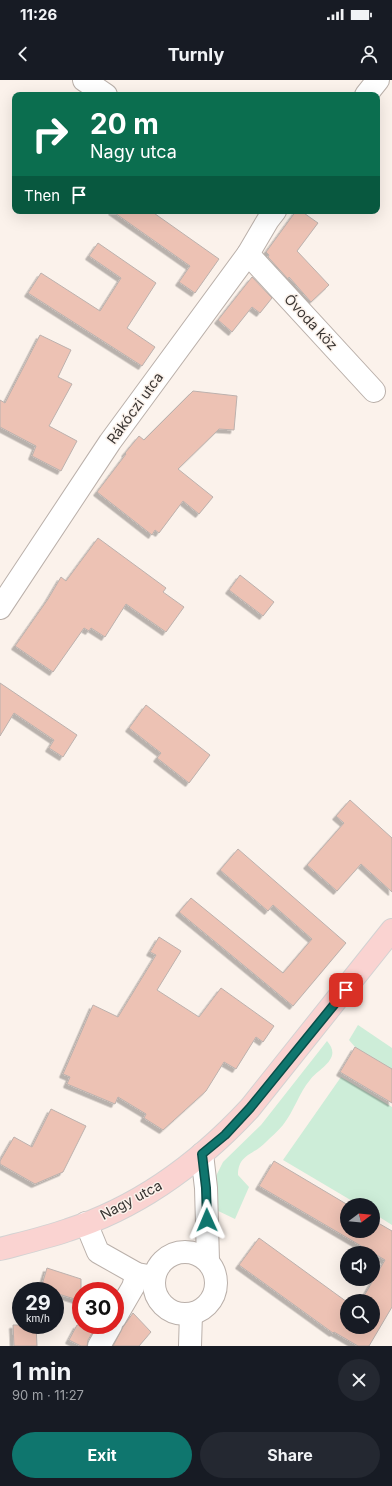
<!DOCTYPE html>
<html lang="en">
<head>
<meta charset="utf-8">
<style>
	:root { --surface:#171b24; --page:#242831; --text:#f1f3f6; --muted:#9ea1a6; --accent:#0f766e }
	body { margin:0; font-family:Inter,sans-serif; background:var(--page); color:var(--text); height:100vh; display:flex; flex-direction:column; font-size:15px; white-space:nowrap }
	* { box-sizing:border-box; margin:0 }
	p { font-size:13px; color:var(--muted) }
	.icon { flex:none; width:22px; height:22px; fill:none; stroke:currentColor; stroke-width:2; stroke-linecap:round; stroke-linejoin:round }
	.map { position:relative; height:1266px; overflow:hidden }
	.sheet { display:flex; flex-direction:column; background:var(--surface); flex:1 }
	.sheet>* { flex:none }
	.top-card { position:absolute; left:12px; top:12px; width:368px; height:122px; border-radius:8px; box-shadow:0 4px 16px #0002; background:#0b6e4f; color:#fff; overflow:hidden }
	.needle { width:26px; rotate:74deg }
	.fabs { position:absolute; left:340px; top:1118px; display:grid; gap:8px }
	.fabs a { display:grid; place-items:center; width:40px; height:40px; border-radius:50%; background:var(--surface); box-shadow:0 4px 16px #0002; font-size:20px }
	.speed { position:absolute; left:12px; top:1202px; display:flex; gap:8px; font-size:20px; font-weight:700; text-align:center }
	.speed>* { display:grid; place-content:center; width:52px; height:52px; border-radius:50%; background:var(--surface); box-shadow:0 4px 16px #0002; line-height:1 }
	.speed small { font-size:10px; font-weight:400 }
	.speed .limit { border:6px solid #d22; background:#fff; color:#111 }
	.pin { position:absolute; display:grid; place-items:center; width:34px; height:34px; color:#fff; margin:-17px; border-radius:8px; box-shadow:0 2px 6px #0006 }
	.me { position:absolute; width:44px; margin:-22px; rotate:359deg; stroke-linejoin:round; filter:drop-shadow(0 0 3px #0008) }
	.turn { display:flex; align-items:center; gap:14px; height:84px; padding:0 12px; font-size:18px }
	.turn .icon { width:52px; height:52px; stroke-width:2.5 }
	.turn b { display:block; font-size:28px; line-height:34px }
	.then { display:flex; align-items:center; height:38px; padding:0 12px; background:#0003; gap:8px; font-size:15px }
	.round { display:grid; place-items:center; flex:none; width:42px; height:42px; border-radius:21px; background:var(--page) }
	.headline { display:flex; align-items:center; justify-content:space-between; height:68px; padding:0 12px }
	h1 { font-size:24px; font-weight:700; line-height:30px }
	.primary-button { display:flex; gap:8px; margin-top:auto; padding:8px 12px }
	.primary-button a { flex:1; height:46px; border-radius:24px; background:var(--accent); color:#fff; font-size:16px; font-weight:700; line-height:46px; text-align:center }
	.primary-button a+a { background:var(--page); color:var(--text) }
	.status { display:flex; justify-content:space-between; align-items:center; height:28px; padding:0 20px; background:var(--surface); direction:ltr }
	.status svg { height:11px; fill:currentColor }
	header { display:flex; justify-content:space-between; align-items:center; height:52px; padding:0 12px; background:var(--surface); font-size:18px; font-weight:700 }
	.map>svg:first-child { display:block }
	.green { fill:#cdedd8 }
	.building { fill:#edc2b4; stroke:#bcb1ad; filter:url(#shadow) }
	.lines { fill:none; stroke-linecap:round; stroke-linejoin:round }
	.minor-casing { stroke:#bab0aa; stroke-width:24 }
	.major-casing { stroke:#d3d2d2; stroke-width:24 }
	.minor { stroke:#fff; stroke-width:22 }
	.major { stroke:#fad3d1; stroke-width:22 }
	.route-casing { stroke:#0a4d48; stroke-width:10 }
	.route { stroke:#0f766e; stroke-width:7 }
	.labels { text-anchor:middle; stroke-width:3; stroke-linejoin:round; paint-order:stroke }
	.street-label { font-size:14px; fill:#383432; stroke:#fbf2eb }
</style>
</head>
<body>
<div class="status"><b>11:26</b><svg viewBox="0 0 49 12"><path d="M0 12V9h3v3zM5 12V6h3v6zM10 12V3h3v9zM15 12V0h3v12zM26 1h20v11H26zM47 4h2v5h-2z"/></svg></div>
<header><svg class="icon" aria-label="back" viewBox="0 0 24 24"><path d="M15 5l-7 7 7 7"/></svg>Turnly<svg class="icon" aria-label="person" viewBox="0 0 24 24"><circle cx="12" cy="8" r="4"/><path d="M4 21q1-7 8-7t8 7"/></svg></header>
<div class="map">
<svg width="392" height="1266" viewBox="0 0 392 1266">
	<defs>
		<filter id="shadow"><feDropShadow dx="-3.5" dy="3.5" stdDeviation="0" flood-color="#0004"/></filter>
	</defs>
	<rect width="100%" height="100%" fill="#fbf2eb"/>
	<g class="green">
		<polygon points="358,945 392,968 392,989 355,967 349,960"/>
		<path d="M327,961C343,979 319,988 310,1000C299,1013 294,1031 283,1045C278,1051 271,1057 266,1062C254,1075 238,1074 238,1095L249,1107L235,1139L212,1128V1104L223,1082L261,1045Z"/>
		<polygon points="341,997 392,1027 392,1145 373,1133 373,1125 359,1125 283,1080"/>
	</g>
	<g class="building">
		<polygon points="112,131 151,131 219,179 195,213 179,202 190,186"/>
		<polygon points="296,131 301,131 318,143 297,171 329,205 311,222 289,197 288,199 268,177 269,175 266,172"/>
		<polygon points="98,163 156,203 127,248 155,267 142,286 28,213 41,193 100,231 121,198 89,176"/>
		<polygon points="252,197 272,218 260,233 252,227 232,252 218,240"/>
		<polygon points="40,255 71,270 58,297 72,304 49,346 77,361 61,391 32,376 36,366 0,347 0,320 5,323"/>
		<polygon points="193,311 237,316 234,350 219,349 178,389 213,417 199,434 183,421 159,453 155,450 152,455 97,412 126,374 125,373 139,356 144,360"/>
		<polygon points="98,458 166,508 163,512 184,527 166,552 126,524 105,557 91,548 89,551 84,548 53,592 15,566 48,519 61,497 66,501"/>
		<polygon points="240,495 274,522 263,536 229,510"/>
		<polygon points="0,603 77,655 63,677 49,668 54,660 14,633 0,656"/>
		<polygon points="146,625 210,675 189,703 157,678 161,673 129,648"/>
		<polygon points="350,720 392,758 392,812 361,784 337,811 307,785 344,743 336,736"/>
		<polygon points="238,769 346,863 293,926 179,832 191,818 283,893 312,859 273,825 268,831 220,790"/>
		<polygon points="159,857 181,871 157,910 199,937 221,908 274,946 263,962 256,957 236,989 224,982 206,1011 163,1050 144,1038 146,1034 118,1017 115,1024 67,1004 70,997 63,994 93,925 118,937 156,875 150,872"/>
		<polygon points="355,967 392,989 392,1023 340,992"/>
		<polygon points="51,1029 86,1046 63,1092 35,1104 0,1084 0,1081 14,1057 32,1067"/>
		<polygon points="274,1081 348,1125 347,1151 373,1151 373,1140 392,1151 392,1227 369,1266 358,1266 334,1252 333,1253 239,1185 259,1158 347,1222 347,1247 373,1247 373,1221 361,1221 385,1180 259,1106"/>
		<polygon points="47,1188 81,1199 81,1221 55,1213 55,1211 40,1211"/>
		<polygon points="133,1233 151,1252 139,1266 113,1266 123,1247"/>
		<polygon points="13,1245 36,1245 37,1266 14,1266"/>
		<polygon points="77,1245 97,1245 88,1260 87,1266 81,1266 69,1260"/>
	</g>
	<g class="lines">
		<defs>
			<g id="minor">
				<polyline points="84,0 106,15"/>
				<polyline points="366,15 378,0"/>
				<polyline points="248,174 374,311"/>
				<polyline points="0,528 110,362 248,174 268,140 275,131"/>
				<polyline points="202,1074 206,1108 208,1181"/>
				<polyline points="86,1143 98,1172 137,1194 154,1197"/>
				<circle cx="185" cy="1203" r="31"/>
				<polyline points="115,1238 133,1207 137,1194"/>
				<polyline points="99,1266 111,1245"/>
				<polyline points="190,1266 191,1234"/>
			</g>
			<path id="major" d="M0,1169C23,1163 45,1158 68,1150C140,1127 199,1083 250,1028L392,850"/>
		</defs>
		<use href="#minor" class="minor-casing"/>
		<use href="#major" class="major-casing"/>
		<use href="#minor" class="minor"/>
		<use href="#major" class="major"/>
	</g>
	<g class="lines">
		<defs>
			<polyline id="route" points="207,1140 206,1108 202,1074 225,1055 250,1028 346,910"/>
		</defs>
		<use href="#route" class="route-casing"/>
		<use href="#route" class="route"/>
	</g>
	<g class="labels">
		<g class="street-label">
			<text transform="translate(311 242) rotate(47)" y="5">Óvoda köz</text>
			<text transform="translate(135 328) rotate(-54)" y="5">Rákóczi utca</text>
			<text transform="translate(131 1120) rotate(-28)" y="5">Nagy utca</text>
		</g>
	</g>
</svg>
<div class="fabs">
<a><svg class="needle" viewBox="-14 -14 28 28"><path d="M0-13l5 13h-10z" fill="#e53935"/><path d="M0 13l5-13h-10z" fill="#9ea1a6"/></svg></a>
<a><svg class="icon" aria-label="sound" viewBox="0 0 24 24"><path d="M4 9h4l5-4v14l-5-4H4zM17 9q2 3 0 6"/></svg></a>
<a><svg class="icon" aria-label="search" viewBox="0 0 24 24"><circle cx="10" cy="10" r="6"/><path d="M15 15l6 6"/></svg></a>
</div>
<div class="speed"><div>29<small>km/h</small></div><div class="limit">30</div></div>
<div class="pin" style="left:346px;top:910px;background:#d93025"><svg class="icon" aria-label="arrive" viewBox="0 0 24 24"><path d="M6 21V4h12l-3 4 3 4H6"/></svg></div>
<svg class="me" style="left:207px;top:1140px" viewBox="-20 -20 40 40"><path d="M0-17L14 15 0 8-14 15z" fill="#0f766e" stroke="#fff" stroke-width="4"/></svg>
<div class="top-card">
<div class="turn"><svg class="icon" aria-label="right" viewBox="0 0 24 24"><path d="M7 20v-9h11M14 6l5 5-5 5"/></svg><div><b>20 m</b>Nagy utca</div></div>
<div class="then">Then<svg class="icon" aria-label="arrive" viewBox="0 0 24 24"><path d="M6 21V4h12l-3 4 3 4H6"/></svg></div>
</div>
</div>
<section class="sheet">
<div class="headline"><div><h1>1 min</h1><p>90 m · 11:27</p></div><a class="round"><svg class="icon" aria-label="close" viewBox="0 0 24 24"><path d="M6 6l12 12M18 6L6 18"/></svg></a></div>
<div class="primary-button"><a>Exit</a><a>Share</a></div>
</section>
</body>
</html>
